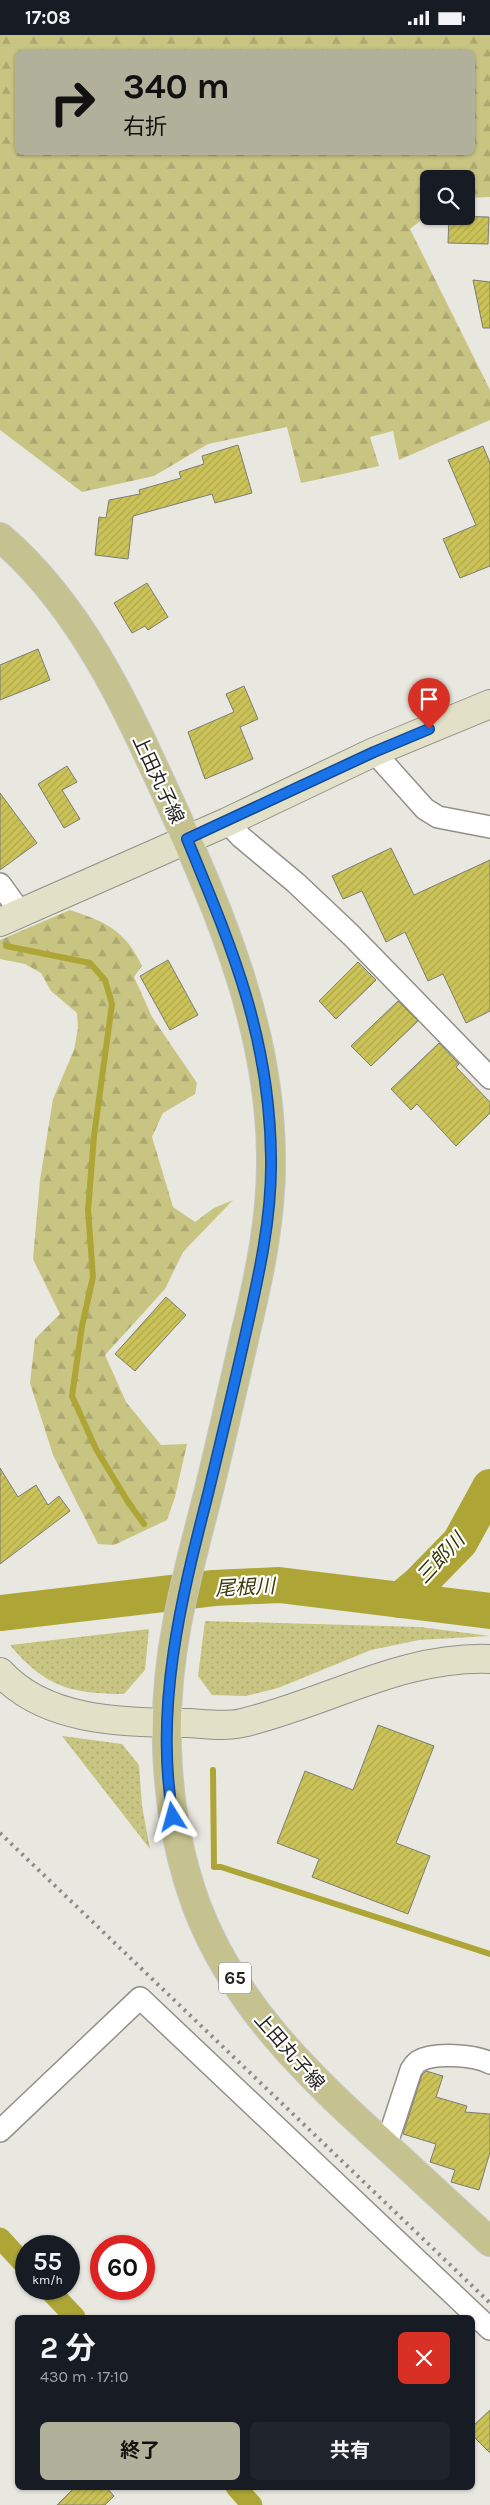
<!DOCTYPE html>
<html lang="ja">
<head>
<meta charset="utf-8">
<style>
	:root { --surface:#171b24; --page:#20242c; --text:#f1f3f6; --muted:#9ea1a6; --accent:#b1b09a }
	body { margin:0; font-family:Karla,"Noto Sans JP",sans-serif; background:var(--page); color:var(--text); height:100vh; display:flex; flex-direction:column; font-size:19px; white-space:nowrap }
	* { box-sizing:border-box; margin:0 }
	p { font-size:16px; color:var(--muted) }
	.icon { flex:none; width:28px; height:28px; fill:none; stroke:currentColor; stroke-width:2; stroke-linecap:round; stroke-linejoin:round }
	.map { position:relative; flex:1; overflow:hidden }
	.side { position:absolute; left:15px; top:2280px; width:460px; height:175px; display:flex; flex-direction:column; background:var(--surface); border-radius:8px; box-shadow:0 1px 4px #0004 }
	.side>* { flex:none }
	.hud { position:absolute; left:15px; top:15px; width:460px; height:105px; border-radius:8px; box-shadow:0 1px 4px #0004; background:#b1b09a; color:#111; overflow:hidden }
	.buttons { position:absolute; left:420px; top:135px; display:grid; gap:10px }
	.buttons a { display:grid; place-items:center; width:55px; height:55px; border-radius:8px; background:var(--surface); box-shadow:0 1px 4px #0004; font-size:25px }
	.speed { position:absolute; left:15px; top:2200px; display:flex; gap:10px; font-size:25px; font-weight:700; text-align:center }
	.speed>* { display:grid; place-content:center; width:65px; height:65px; border-radius:50%; background:var(--surface); box-shadow:0 1px 4px #0004; line-height:1 }
	.speed small { font-size:12px; font-weight:400 }
	.speed .limit { border:8px solid #d22; background:#fff; color:#111 }
	.pin { position:absolute; display:grid; place-items:center; width:42px; height:42px; color:#fff; margin:-51px -21px; border-radius:50% 50% 50% 0; rotate:-45deg; box-shadow:0 0 5px #0007 }
	.pin .icon { rotate:45deg }
	.me { position:absolute; width:55px; margin:-28px; rotate:352deg; stroke-linejoin:round; filter:drop-shadow(0 0 4px #0008) }
	.turn { display:flex; align-items:center; gap:18px; height:105px; padding:0 25px; font-size:22px }
	.turn .icon { width:65px; height:65px; stroke-width:2.5 }
	.turn b { display:block; font-size:35px; line-height:42px }
	.round { display:grid; place-items:center; flex:none; width:52px; height:52px; border-radius:8px; background:var(--page) }
	.head { display:flex; align-items:center; justify-content:space-between; height:85px; padding:0 25px }
	h1 { font-size:30px; font-weight:700; line-height:38px }
	.action { display:flex; gap:10px; margin-top:auto; padding:10px 25px }
	.action a { flex:1; height:58px; border-radius:8px; background:var(--accent); color:#111; font-size:20px; font-weight:700; line-height:58px; text-align:center }
	.action a+a { background:var(--page); color:var(--text) }
	.status { display:flex; justify-content:space-between; align-items:center; height:35px; padding:0 25px; background:var(--surface); direction:ltr }
	.status svg { height:14px; fill:currentColor }
	.map>svg:first-child { display:block }
	.grass { fill:url(#grass-dots) }
	.forest { fill:url(#forest-firs); fill-rule:evenodd }
	.lines { fill:none; stroke-linecap:round; stroke-linejoin:round }
	.stream { stroke:#ada536; stroke-width:6 }
	.canal { stroke:#ada536; stroke-width:21 }
	.river { stroke:#ada536; stroke-width:36 }
	.building { fill:url(#building-hatch); stroke:#7c7c75 }
	.street-casing { stroke:#91918a; stroke-width:24 }
	.secondary-casing { stroke:#91918a; stroke-width:30 }
	.primary-casing { stroke:#c6c6c5; stroke-width:30 }
	.street { stroke:#fff; stroke-width:21 }
	.secondary { stroke:#e2e0c7; stroke-width:28 }
	.primary { stroke:#c6c28f; stroke-width:28 }
	.rail { stroke:#8c8c87; stroke-width:4; stroke-dasharray:2.5 5; stroke-linecap:butt }
	.route-casing { stroke:#114b97; stroke-width:12 }
	.route { stroke:#1a73e8; stroke-width:9 }
	.labels { text-anchor:middle; stroke-width:4.5; stroke-linejoin:round; paint-order:stroke }
	.shield { fill:#fffffe; stroke:#666563; stroke-width:1 }
	.shield-label { font-size:18px; font-weight:bold; fill:#242321 }
	.street-label { font-size:19px; fill:#242321; stroke:#fffffe }
	.water-label { font-size:20px; font-style:italic; fill:#3d390b; stroke:#fffffe }
</style>
</head>
<body>
<div class="status"><b>17:08</b><svg viewBox="0 0 49 12"><path d="M0 12V9h3v3zM5 12V6h3v6zM10 12V3h3v9zM15 12V0h3v12zM26 1h20v11H26zM47 4h2v5h-2z"/></svg></div>
<div class="map">
<svg width="490" height="2470" viewBox="0 0 490 2470">
	<defs>
		<pattern id="grass-dots" width="8" height="8" patternUnits="userSpaceOnUse" patternTransform="scale(1.25)"><rect width="8" height="8" fill="#c8c482"/><path d="M2 2h.1M6 6h.1" fill="none" stroke="#aca870" stroke-width="1.8" stroke-linecap="round"/></pattern>
		<pattern id="forest-firs" width="22" height="20" patternUnits="userSpaceOnUse" patternTransform="scale(1.25)"><rect width="22" height="20" fill="#c8c482"/><path d="M5 1l3.5 6h-7zM16 11l3.5 6h-7z" fill="#aca870"/></pattern>
		<pattern id="building-hatch" width="6" height="6" patternUnits="userSpaceOnUse" patternTransform="scale(1.25)"><rect width="6" height="6" fill="#cbc358"/><path d="M-1 1l2-2M0 6l6-6M5 7l2-2" fill="none" stroke="#aea74c"/></pattern>
	</defs>
	<rect width="100%" height="100%" fill="#e8e8e0"/>
	<g class="grass">
		<polygon points="205,1586 420,1592 490,1601 419,1605 371,1615 278,1653 246,1661 212,1660 198,1641"/>
		<path d="M149,1594L145,1635L124,1659C71,1659 45,1652 10,1610Z"/>
		<polygon points="62,1701 122,1709 139,1730 142,1771 150,1814"/>
	</g>
	<g class="forest">
		<path d="M0,0H490V162L466,163V144H429V179L410,194L490,355V385L399,425L393,396L370,402L379,431L301,448L287,392L208,409L154,441L82,457L0,395ZM18,18H472V118H18Z"/>
		<path d="M70,875C106,887 125,895 142,931L134,942L152,982L197,1048L195,1059L163,1078L152,1102L173,1172L195,1187L214,1173L233,1165L183,1217L165,1254L105,1320L126,1367L161,1410L187,1409L175,1462L167,1485L114,1510L98,1509L53,1420L30,1348L35,1304L60,1279L33,1224L40,1145L53,1064L74,1015L78,993L77,978L51,956L41,938L25,929L0,924V905Z"/>
	</g>
	<g class="lines">
		<g class="stream">
			<polyline points="6,911 90,928 105,945 112,969 94,1101 88,1175 93,1242 82,1291 72,1361 96,1414 128,1467 144,1489"/>
			<polyline points="213,1735 214,1832 221,1832 490,1919"/>
		</g>
		<g class="canal">
			<polyline points="0,2203 26,2231"/>
			<polyline points="48,2254 75,2282"/>
			<polyline points="236,2452 252,2470"/>
		</g>
		<g class="river">
			<polyline points="400,1565 419,1549 460,1507 490,1452"/>
			<polyline points="0,1578 214,1553 279,1550 490,1576"/>
		</g>
	</g>
	<g class="building">
		<polygon points="449,181 489,182 488,209 448,208"/>
		<polygon points="473,245 490,247 490,293 483,293"/>
		<polygon points="238,410 252,458 215,468 212,459 133,481 128,524 95,520 99,482 106,483 109,465 140,459 139,455 181,443 179,437 204,429 202,421"/>
		<polygon points="483,411 490,428 490,531 460,543 443,504 476,490 448,425"/>
		<polygon points="147,548 168,582 148,595 145,591 132,598 114,568"/>
		<polygon points="38,614 50,645 0,665 0,630"/>
		<polygon points="244,651 258,684 240,692 253,724 205,744 188,697 234,677 226,659"/>
		<polygon points="67,731 77,747 62,755 80,784 64,793 38,749"/>
		<polygon points="0,758 37,808 0,835"/>
		<polygon points="391,813 414,860 490,825 490,976 466,988 443,939 428,946 405,897 386,907 362,856 343,864 332,841"/>
		<polygon points="168,925 198,980 170,995 140,941"/>
		<polygon points="358,927 376,945 336,984 319,966"/>
		<polygon points="398,966 418,986 371,1031 351,1011"/>
		<polygon points="439,1008 459,1029 456,1032 490,1067 490,1078 456,1111 417,1069 411,1075 391,1054"/>
		<polygon points="166,1262 186,1280 135,1336 115,1319"/>
		<polygon points="0,1433 18,1462 36,1450 48,1470 59,1461 70,1476 0,1529"/>
		<polygon points="378,1690 434,1711 396,1808 430,1821 408,1879 312,1842 319,1824 277,1808 305,1736 353,1755"/>
		<polygon points="426,2036 443,2041 436,2062 467,2071 465,2077 490,2079 490,2117 479,2155 451,2147 455,2135 430,2127 436,2109 403,2099 422,2040"/>
		<polygon points="490,2375 490,2418 472,2400 472,2392"/>
		<polygon points="75,2452 106,2452 114,2461 105,2470 57,2470"/>
	</g>
	<g class="lines">
		<defs>
			<g id="street">
				<polyline points="374,717 425,774 438,782 490,792"/>
				<polyline points="227,787 241,802 296,848 351,900 490,1043"/>
				<polyline points="0,849 21,878"/>
				<polyline points="0,2096 140,1963 490,2294"/>
				<path d="M386,2111L411,2035C413,2032 416,2027 419,2026C434,2017 475,2020 490,2028"/>
			</g>
			<g id="secondary">
				<polyline points="0,887 227,787 374,717 490,669"/>
				<path d="M0,1637C47,1688 124,1687 189,1688C205,1689 226,1692 242,1688C327,1668 400,1621 490,1624"/>
			</g>
			<path id="primary" d="M0,502C81,571 126,671 169,765C221,879 270,994 271,1121C272,1182 259,1242 245,1300C233,1353 221,1406 208,1459C197,1502 185,1545 177,1589C159,1682 164,1782 197,1872C235,1971 308,2040 385,2110C420,2142 455,2175 490,2207"/>
		</defs>
		<use href="#street" class="street-casing"/>
		<use href="#secondary" class="secondary-casing"/>
		<use href="#primary" class="primary-casing"/>
		<use href="#street" class="street"/>
		<use href="#secondary" class="secondary"/>
		<use href="#primary" class="primary"/>
		<polyline class="rail" points="0,1798 490,2268"/>
	</g>
	<g class="lines">
		<defs>
			<path id="route" d="M173,1782C154,1673 181,1564 208,1459C221,1405 234,1351 246,1297C259,1240 272,1182 271,1123C270,1002 232,913 187,804L374,717L429,694"/>
		</defs>
		<use href="#route" class="route-casing"/>
		<use href="#route" class="route"/>
	</g>
	<g class="labels">
		<rect class="shield" x="219" y="1927.5" width="32" height="31" rx="4"/>
		<g class="shield-label">
			<text x="235" y="1949">65</text>
		</g>
		<g class="street-label">
			<text transform="translate(159 744) rotate(65)" y="7">上田丸子線</text>
			<text transform="translate(290 2016) rotate(49)" y="7">上田丸子線</text>
		</g>
		<g class="water-label">
			<text transform="translate(440 1523) rotate(-47)" y="7">三郎川</text>
			<text transform="translate(245 1552) rotate(-3)" y="7">尾根川</text>
		</g>
	</g>
</svg>
<div class="buttons">
<a><svg class="icon" aria-label="search" viewBox="0 0 24 24"><circle cx="10" cy="10" r="6"/><path d="M15 15l6 6"/></svg></a>
</div>
<div class="speed"><div>55<small>km/h</small></div><div class="limit">60</div></div>
<div class="pin" style="left:429px;top:694px;background:#d93025"><svg class="icon" aria-label="arrive" viewBox="0 0 24 24"><path d="M6 21V4h12l-3 4 3 4H6"/></svg></div>
<svg class="me" style="left:173px;top:1782px" viewBox="-20 -20 40 40"><path d="M0-17L14 15 0 8-14 15z" fill="#1a73e8" stroke="#fff" stroke-width="4"/></svg>
<div class="hud">
<div class="turn"><svg class="icon" aria-label="right" viewBox="0 0 24 24"><path d="M7 20v-9h11M14 6l5 5-5 5"/></svg><div><b>340 m</b>右折</div></div>
</div>
<section class="side">
<div class="head"><div><h1>2 分</h1><p>430 m · 17:10</p></div><a class="round" style="background:#d93025;color:#fff"><svg class="icon" aria-label="close" viewBox="0 0 24 24"><path d="M6 6l12 12M18 6L6 18"/></svg></a></div>
<div class="action"><a>終了</a><a>共有</a></div>
</section>
</div>
</body>
</html>
